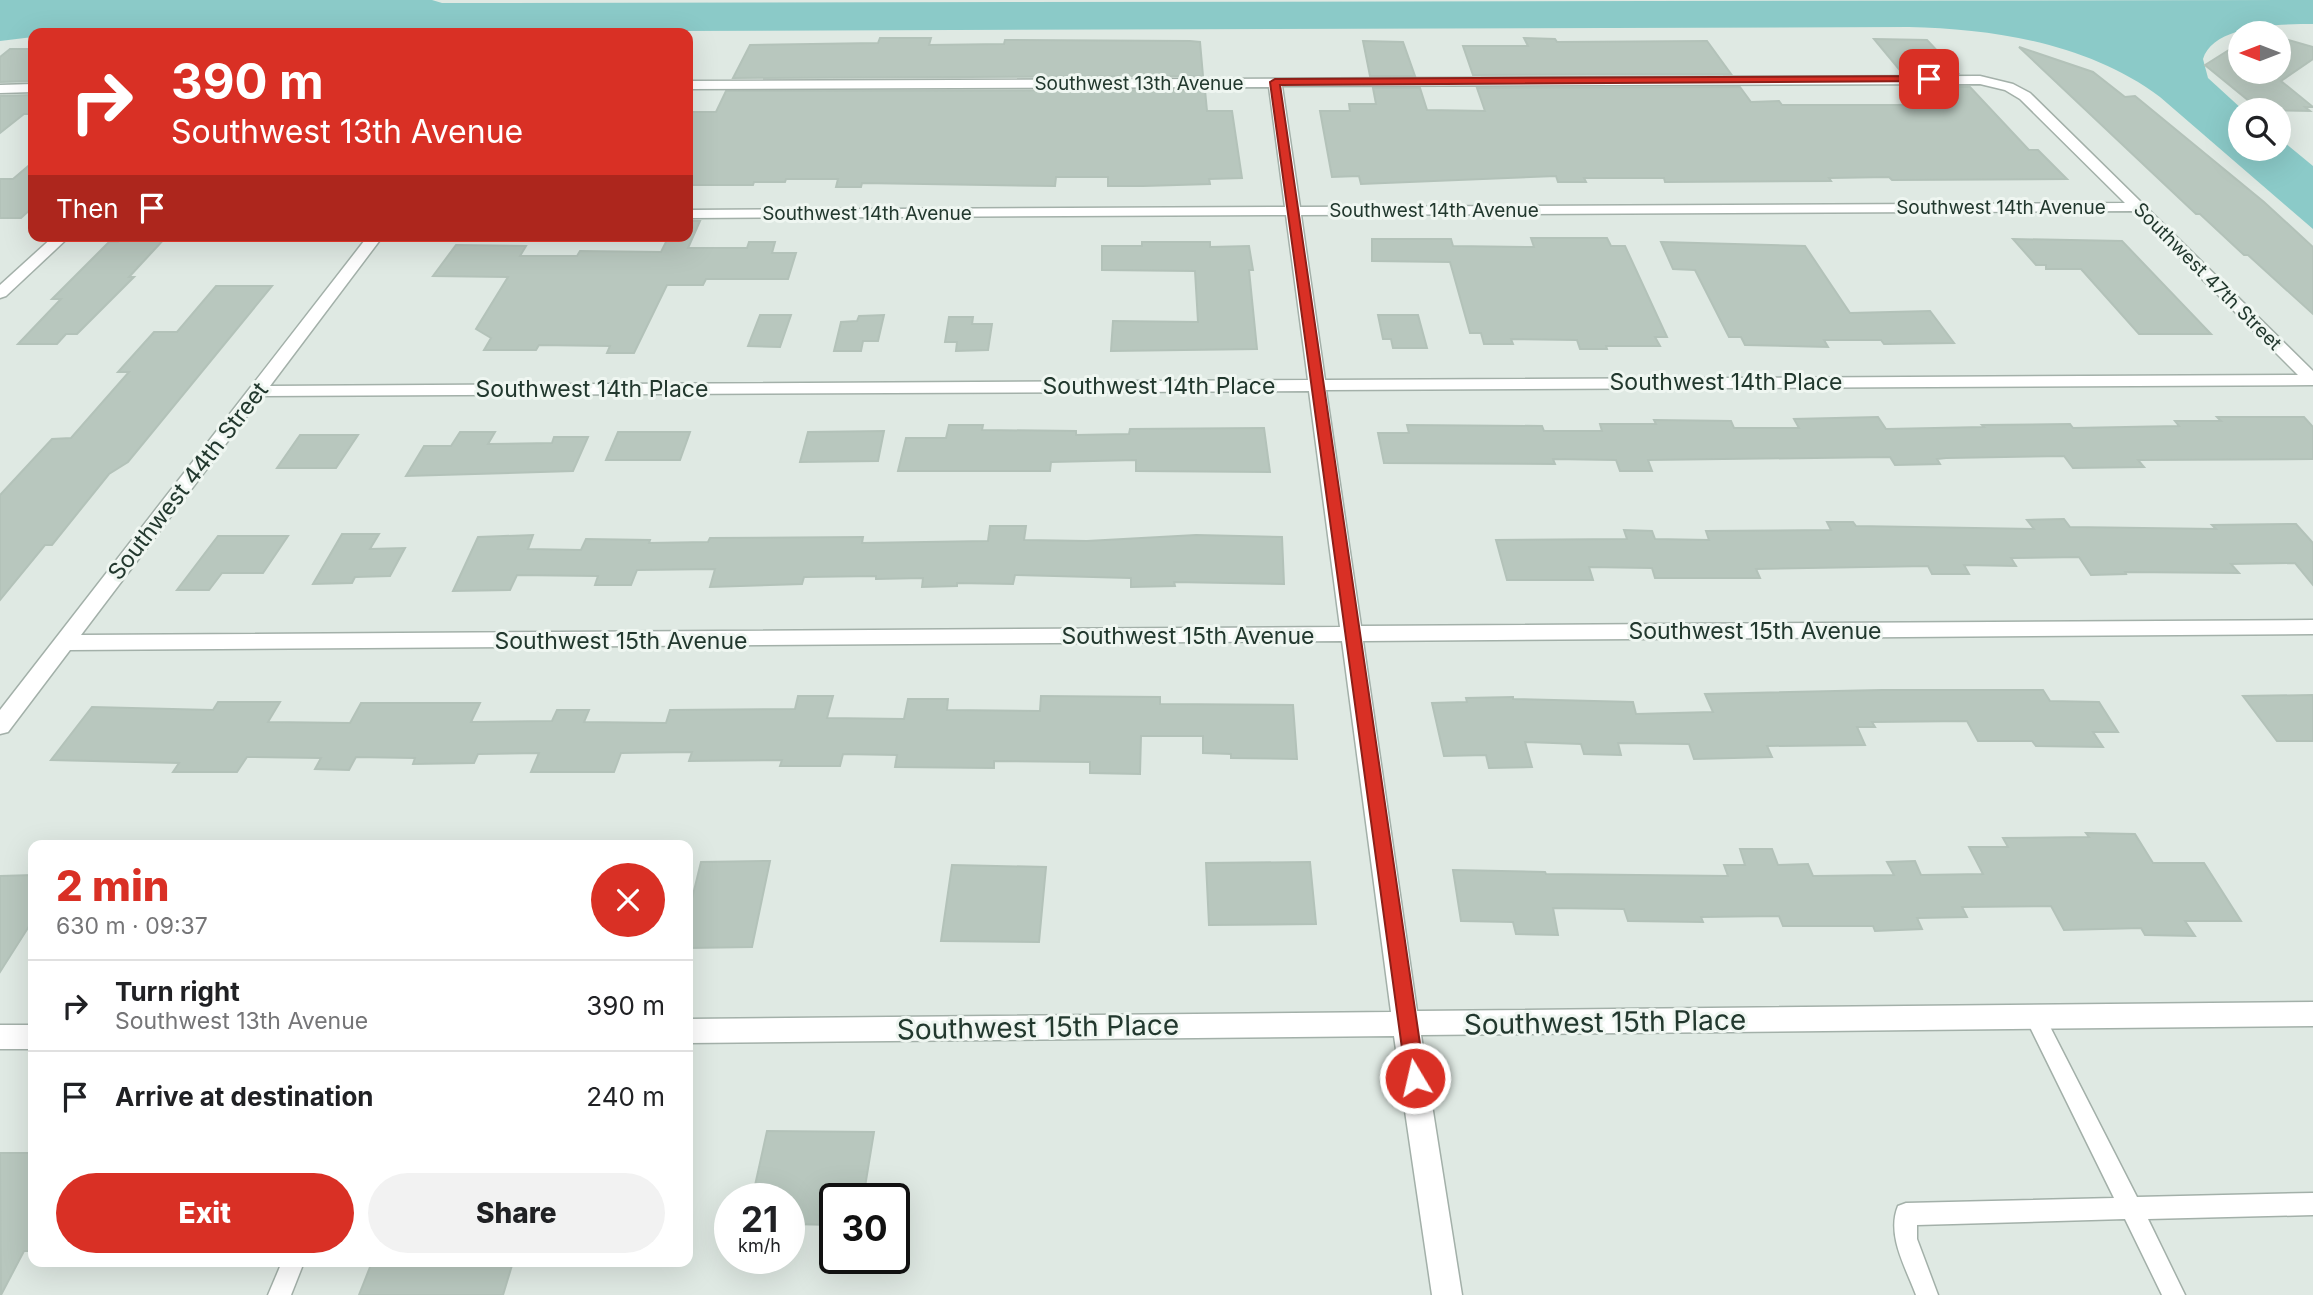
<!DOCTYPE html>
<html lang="en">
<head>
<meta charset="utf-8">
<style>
	:root { --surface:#fff; --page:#f2f2f2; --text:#202124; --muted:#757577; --line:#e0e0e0; --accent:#d93025 }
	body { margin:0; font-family:Inter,sans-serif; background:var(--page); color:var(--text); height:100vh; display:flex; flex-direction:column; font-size:26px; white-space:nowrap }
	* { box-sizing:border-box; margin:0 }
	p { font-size:23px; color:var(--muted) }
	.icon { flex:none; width:38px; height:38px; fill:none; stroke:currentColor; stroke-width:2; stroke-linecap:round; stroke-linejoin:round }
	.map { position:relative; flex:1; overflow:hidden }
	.side { position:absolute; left:28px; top:840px; width:665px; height:427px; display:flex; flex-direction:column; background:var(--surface); border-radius:14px; box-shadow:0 7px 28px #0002 }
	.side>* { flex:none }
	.hud { position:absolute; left:28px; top:28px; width:665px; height:214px; border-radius:14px; box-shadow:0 7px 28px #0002; background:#d93025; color:#fff; overflow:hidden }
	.needle { width:46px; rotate:270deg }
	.fabs { position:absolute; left:2228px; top:21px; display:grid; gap:14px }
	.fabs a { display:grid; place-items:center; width:63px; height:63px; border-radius:50%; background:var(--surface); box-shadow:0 7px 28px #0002; font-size:35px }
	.speed { position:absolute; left:714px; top:1183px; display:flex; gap:14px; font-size:35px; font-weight:700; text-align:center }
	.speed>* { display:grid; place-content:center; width:91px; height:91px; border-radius:50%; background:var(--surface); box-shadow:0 7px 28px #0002; line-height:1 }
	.speed small { font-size:18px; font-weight:400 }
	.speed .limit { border:4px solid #111; border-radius:10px; background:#fff; color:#111 }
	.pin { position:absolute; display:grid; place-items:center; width:60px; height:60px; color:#fff; margin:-30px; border-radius:14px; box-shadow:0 4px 10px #0006 }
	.me { position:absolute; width:77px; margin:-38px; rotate:351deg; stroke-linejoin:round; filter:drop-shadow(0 0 5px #0008) }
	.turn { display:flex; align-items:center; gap:24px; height:147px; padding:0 28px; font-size:32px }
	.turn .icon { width:91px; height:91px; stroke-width:2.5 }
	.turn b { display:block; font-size:49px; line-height:60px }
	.then { display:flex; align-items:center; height:66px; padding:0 28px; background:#0003; gap:14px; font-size:26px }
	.round { display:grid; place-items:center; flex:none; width:74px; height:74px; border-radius:37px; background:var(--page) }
	.summary { display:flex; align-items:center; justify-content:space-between; height:119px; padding:0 28px }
	h1 { font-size:42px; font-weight:800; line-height:52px; color:var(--accent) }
	.action { display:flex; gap:14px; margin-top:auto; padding:14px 28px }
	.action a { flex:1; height:80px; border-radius:42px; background:var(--accent); color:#fff; font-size:28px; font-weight:800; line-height:80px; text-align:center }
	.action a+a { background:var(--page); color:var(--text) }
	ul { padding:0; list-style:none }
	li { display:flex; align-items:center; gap:21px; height:91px; padding:0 28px; border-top:2px solid var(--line) }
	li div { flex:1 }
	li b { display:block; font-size:26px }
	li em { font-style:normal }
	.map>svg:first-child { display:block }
	.water { fill:#8bcac8 }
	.building { fill:#b8c7be; stroke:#b3c2b9; stroke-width:2 }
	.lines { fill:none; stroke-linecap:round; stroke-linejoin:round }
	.service-casing { stroke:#a3b0a9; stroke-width:3 }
	.minor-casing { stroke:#a3b0a9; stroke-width:3 }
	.service { fill:#fff; fill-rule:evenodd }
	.minor { fill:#fff; fill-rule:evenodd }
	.route { fill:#d93025; stroke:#8d1f18; stroke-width:2 }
	.labels { text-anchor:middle; stroke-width:6; stroke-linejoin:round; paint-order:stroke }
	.far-street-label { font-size:19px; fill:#22382e; stroke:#eff6f1 }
	.street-label { font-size:23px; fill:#22382e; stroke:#eff6f1 }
	.near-street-label { font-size:28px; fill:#22382e; stroke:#eff6f1 }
</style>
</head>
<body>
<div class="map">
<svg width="2313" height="1295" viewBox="0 0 2313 1295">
	<rect width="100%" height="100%" fill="#dfe9e3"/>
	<path class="water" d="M0,0H432L442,3L2313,0V24C2283,24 2213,24 2203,59L2208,78L2243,110H2240V149H2278L2279,138L2313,166V229L2160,97C2089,44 1996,29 1909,27L33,33V37L0,41Z"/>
	<g class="building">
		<polygon points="2278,37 2313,47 2313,59 2281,81 2313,107 2305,107 2310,111 2260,110 2205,65 2240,43 2240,72 2278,72"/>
		<polygon points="880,38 931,38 929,45 1004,44 1005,40 1190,41 1200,42 1203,76 733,78 750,45 878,43"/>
		<polygon points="1524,38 1555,39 1557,42 1707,41 1731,74 1473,75 1463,46 1528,46"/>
		<polygon points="1874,39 1927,40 1958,73 1903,74"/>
		<polygon points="1363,41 1403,42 1415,76 1370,76"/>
		<polygon points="2019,47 2093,72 2125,97 2135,96 2264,202 2313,247 2313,314 2248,255 2244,255 2200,214 2196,214"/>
		<polygon points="10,49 33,49 33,81 0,82 0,57"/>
		<polygon points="1740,87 1751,102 1779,101 1782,105 1897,105 1930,104 1914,87 1970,87 2029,150 2038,150 2067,179 1892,180 1889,177 1829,178 1831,181 1665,182 1664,178 1584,178 1586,182 1558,182 1556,176 1361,184 1359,176 1332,177 1320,111 1350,111 1349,104 1376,104 1373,88 1420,88 1427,110 1485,111 1477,88"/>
		<polygon points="1205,90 1207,111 1232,111 1242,178 1209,179 1210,184 1143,186 1108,186 1108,177 1056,177 1055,186 862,183 861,187 836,187 838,179 786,179 785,182 754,182 753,185 688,185 688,112 716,112 726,91"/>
		<polygon points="33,95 33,114 24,114 0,133 0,96"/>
		<polygon points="33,162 33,207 21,218 0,218 0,179 13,179"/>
		<polygon points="688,221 700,221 688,248 747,248 749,242 775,242 772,253 796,253 788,279 706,279 703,285 667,285 634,353 607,353 610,346 539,345 536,350 484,350 491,338 476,329 508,277 433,276 456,245 526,246 520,256 577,256 580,251 661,252 669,236 688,236"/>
		<polygon points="124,236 167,236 129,277 134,277 77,334 66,334 57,344 18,344 61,299 52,299 109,242 118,242"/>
		<polygon points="1531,238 1607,238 1611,246 1625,246 1667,337 1655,337 1660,346 1606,346 1607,349 1580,349 1577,340 1511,339 1513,344 1484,344 1481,333 1470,333 1450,262 1372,261 1372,239 1451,239 1453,246 1534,247"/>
		<polygon points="2013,239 2122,241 2211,334 2139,334 2081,269 2046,269 2046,265 2036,265"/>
		<polygon points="1142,242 1210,242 1210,247 1249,246 1253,270 1249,270 1257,349 1111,351 1113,321 1198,322 1195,271 1102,270 1102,246 1142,246"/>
		<polygon points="1661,242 1805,246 1850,313 1930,311 1954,343 1884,344 1881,340 1824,340 1828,347 1745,345 1741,337 1729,337 1695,270 1673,269"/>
		<polygon points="216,286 272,286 128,462 109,474 52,545 45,545 0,600 0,495 52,439 71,438 129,372 118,372 154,332 177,332"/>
		<polygon points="760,315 791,315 780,347 748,346"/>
		<polygon points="884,315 878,341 863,341 861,351 834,351 841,322 857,321 859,316"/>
		<polygon points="1378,315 1418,315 1427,348 1393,348 1391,339 1383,339"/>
		<polygon points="949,317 973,317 972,324 992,324 988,350 956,351 957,342 945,342"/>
		<polygon points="1878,417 1886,429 1984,427 1982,425 2070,424 2073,428 2179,426 2175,421 2221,421 2217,417 2304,417 2313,427 2313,459 2138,460 2144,467 2073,468 2064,456 1946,458 1937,459 1940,464 1895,465 1890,457 1648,460 1652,471 1620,471 1616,460 1553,459 1555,464 1384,463 1378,433 1409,433 1407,425 1542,426 1544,431 1602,431 1600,424 1656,424 1654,420 1731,421 1734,428 1799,428 1794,419"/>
		<polygon points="949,425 983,425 982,430 1076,431 1076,435 1129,434 1130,429 1264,428 1270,472 1136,471 1136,460 1051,462 1050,471 898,471 906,438 946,438"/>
		<polygon points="884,431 878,461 800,462 808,432"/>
		<polygon points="460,432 495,432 488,444 552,443 554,437 588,437 573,471 406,476 424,446 451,446"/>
		<polygon points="618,432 690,432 680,460 606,460"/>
		<polygon points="300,435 358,435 336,468 277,468"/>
		<polygon points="2064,519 2070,527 2216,529 2212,525 2296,524 2313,543 2313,585 2295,563 2231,564 2239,573 2125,572 2126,574 2091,575 2079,557 2011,558 2016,566 1964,565 1969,574 1932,574 1928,566 1756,569 1760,578 1655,578 1652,568 1589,567 1593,580 1507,580 1496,540 1627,539 1624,530 1652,531 1655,539 1709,540 1706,531 1831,530 1827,522 1853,522 1856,526 2034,529 2027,520"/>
		<polygon points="990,526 1026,526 1024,540 1087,541 1196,535 1282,537 1284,584 1174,582 1175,586 1131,587 1131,578 1015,575 1013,584 957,583 957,586 922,587 923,578 876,579 876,576 804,577 802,584 710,587 715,569 637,570 631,585 595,585 598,576 517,575 510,590 453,591 478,537 533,535 528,549 581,550 586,539 650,540 649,543 708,542 710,538 863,537 862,543 988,541"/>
		<polygon points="342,534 379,534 370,549 405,548 390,576 355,577 352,583 313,584"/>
		<polygon points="218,536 288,536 263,573 222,573 209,590 177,590"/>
		<polygon points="1882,690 2043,690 2050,701 2099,702 2118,732 2093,732 2103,747 2036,746 2032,741 1978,741 1967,721 1872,722 1875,727 1857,727 1865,745 1767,746 1772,757 1694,759 1689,744 1618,743 1621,755 1584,754 1581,744 1525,742 1532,767 1489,768 1486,755 1444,756 1432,703 1467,702 1466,698 1513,697 1513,699 1633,702 1636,714 1713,712 1705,694"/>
		<polygon points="2313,695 2313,741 2277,741 2243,696"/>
		<polygon points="798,696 833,696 827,718 904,719 908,699 948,699 947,710 1040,711 1041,696 1160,697 1160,704 1293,705 1297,759 1231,758 1231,754 1203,753 1203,736 1141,736 1140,774 1090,773 1090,762 994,761 994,768 895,767 897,755 843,754 840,766 780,766 782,760 689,761 692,752 621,753 614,772 531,772 539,753 478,754 474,763 413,764 415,758 356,757 349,770 315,769 321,758 247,757 237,772 173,772 179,763 51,760 92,707 213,710 218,702 280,702 268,722 350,723 361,703 480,703 471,722 552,721 557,710 589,710 584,722 666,723 670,710 795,709"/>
		<polygon points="2086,833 2135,834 2153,863 2204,863 2241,921 2185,921 2195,936 2145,935 2141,928 2064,930 2051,906 1962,907 1967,917 1917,918 1922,929 1875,931 1873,926 1783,926 1779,916 1701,917 1703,922 1628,921 1624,909 1553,908 1558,935 1516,934 1513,922 1461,921 1453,870 1545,872 1546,874 1728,876 1724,865 1745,865 1740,849 1772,849 1778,865 1808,864 1813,876 1894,875 1887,862 1915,861 1921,875 1983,874 1969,847 2008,847 2003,838 2089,837"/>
		<polygon points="770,861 752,947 688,948 688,915 701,862"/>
		<polygon points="1310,862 1316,924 1209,925 1206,863"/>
		<polygon points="952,865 1046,867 1039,942 941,941"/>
		<polygon points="33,875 33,920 0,972 0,876"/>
		<polygon points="767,1131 874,1132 863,1199 835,1199 835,1225 789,1224 789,1199 752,1199"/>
		<polygon points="0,1153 33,1153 33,1251 24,1251 1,1295"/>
		<polygon points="372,1262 513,1262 503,1295 359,1295"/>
	</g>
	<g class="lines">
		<defs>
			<g id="service">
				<path d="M2035,1008L2042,1011L2137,1197L2313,1193V1215L2148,1219L2185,1295H2162L2125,1219L1917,1225V1239L1938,1295H1916C1906,1268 1886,1235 1898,1206L1906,1203L2114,1198L2025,1017L2028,1011Z"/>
				<polygon points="282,1262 304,1262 291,1295 268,1295"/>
			</g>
			<g id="minor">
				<path d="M1980,76L2013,84L2030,93L2313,371V385L1326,390L1361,626L2313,620V634L1363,641L1417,1011L2313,1002V1026L1421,1035L1462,1295H1432L1394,1036L688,1043V1019L1391,1012L1342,641L70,650L8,732L0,734V710L368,236H383L270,386L1308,380L1286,215L688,218V210L1285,207L1269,87L688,89V81ZM1980,84L2005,90L2020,99L2125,203L1300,207L1282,86ZM2134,211L2298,375L1325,380L1301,215ZM1309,391L1340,627L81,635L262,396Z"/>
				<polygon points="33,84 33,92 0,93 0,85"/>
				<polygon points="54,236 70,236 6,296 0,298 0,285"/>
				<rect x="0" y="1025" width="33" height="24"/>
			</g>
		</defs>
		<use href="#service" class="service-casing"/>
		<use href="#minor" class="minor-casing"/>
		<use href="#service" class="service"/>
		<use href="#minor" class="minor"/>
	</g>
	<polygon class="route" points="1929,76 1933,77 1933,81 1280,85 1425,1078 1422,1085 1415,1088 1407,1085 1270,82 1275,79"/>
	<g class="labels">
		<g class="far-street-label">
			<text x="1139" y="90">Southwest 13th Avenue</text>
			<text x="2001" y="214">Southwest 14th Avenue</text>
			<text x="1434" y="217">Southwest 14th Avenue</text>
			<text x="867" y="220">Southwest 14th Avenue</text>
			<text transform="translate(2208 276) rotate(45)" y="7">Southwest 47th Street</text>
		</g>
		<g class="street-label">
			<text x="1726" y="390">Southwest 14th Place</text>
			<text x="1159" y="394">Southwest 14th Place</text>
			<text x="592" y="397">Southwest 14th Place</text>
			<text transform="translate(188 481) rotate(-52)" y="8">Southwest 44th Street</text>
			<text x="1755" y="639">Southwest 15th Avenue</text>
			<text x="1188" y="644">Southwest 15th Avenue</text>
			<text x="621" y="649">Southwest 15th Avenue</text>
		</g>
		<g class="near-street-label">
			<text transform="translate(1605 1022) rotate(-1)" y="10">Southwest 15th Place</text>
			<text transform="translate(1038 1027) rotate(-1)" y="10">Southwest 15th Place</text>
		</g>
	</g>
</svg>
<div class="fabs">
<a><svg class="needle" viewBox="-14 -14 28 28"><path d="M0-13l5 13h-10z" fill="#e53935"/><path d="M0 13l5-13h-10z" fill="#757577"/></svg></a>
<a><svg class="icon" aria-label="search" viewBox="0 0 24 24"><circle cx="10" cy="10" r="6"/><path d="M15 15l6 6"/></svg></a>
</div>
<div class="speed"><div>21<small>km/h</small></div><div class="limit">30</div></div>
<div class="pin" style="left:1929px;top:79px;background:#d93025"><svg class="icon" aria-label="arrive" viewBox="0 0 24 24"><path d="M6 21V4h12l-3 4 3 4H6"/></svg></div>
<svg class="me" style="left:1415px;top:1078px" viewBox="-20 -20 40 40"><circle r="17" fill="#d93025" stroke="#fff" stroke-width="3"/><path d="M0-11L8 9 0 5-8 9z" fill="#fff"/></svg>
<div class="hud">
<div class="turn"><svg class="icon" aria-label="right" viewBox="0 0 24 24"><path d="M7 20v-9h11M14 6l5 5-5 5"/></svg><div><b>390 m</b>Southwest 13th Avenue</div></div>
<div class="then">Then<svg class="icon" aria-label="arrive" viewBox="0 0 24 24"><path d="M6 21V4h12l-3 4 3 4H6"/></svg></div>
</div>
<section class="side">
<div class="summary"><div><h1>2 min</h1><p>630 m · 09:37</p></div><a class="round" style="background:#d93025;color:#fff"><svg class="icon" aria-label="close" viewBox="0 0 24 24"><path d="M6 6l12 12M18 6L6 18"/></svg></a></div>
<ul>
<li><svg class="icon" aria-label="right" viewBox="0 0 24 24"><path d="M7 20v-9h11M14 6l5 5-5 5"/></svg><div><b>Turn right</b><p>Southwest 13th Avenue</p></div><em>390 m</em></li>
<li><svg class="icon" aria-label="arrive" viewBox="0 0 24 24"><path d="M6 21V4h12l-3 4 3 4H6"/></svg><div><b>Arrive at destination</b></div><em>240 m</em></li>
</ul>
<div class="action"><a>Exit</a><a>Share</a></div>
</section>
</div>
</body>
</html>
